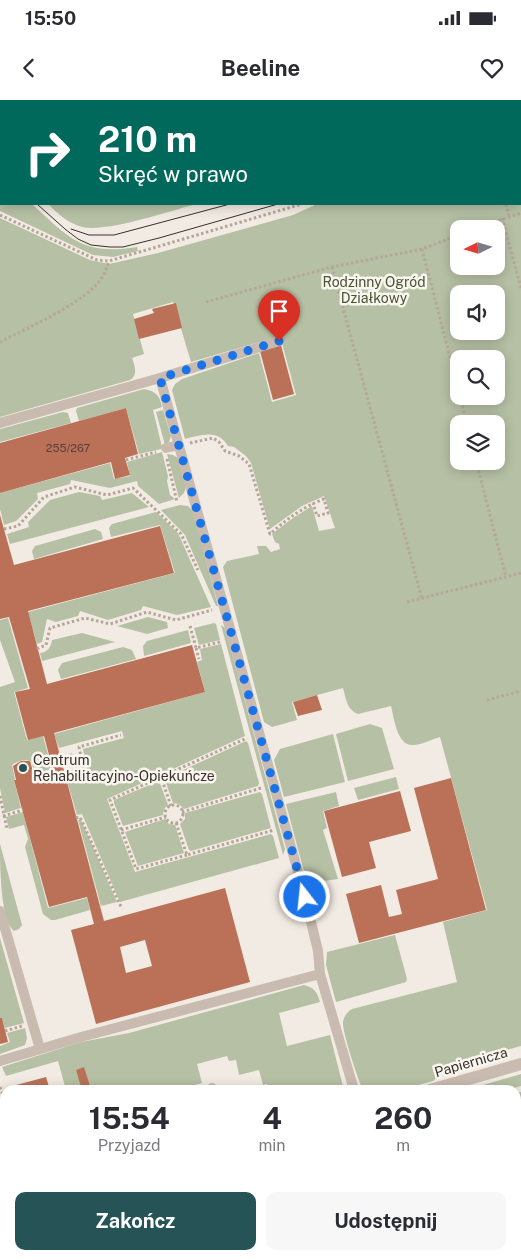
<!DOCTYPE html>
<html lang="pl">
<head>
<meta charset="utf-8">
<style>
	:root { --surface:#fff; --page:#f7f7f7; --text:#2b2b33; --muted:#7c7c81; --accent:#265356 }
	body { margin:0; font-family:"Public Sans",sans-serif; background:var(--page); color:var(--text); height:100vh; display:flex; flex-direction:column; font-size:19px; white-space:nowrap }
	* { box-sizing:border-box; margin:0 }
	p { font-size:16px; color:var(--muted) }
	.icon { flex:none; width:28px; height:28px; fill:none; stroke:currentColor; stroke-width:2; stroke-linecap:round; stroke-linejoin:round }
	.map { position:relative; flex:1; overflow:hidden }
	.drawer { position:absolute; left:0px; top:985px; width:521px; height:175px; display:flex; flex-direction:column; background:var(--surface); border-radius:15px 15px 0 0; box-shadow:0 2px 12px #0003 }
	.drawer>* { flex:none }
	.hud { position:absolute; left:0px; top:0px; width:521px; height:105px; box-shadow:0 2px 12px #0003; background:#00695c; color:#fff; overflow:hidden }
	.needle { width:32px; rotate:265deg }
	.buttons { position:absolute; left:450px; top:120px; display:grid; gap:10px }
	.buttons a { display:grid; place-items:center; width:55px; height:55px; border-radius:10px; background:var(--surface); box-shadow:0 2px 12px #0003; font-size:25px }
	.pin { position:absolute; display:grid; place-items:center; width:42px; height:42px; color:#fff; margin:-51px -21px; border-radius:50% 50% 50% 0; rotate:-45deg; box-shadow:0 0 5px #0007 }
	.pin .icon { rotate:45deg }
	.me { position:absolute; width:55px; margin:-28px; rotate:344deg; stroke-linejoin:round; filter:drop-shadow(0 0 4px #0008) }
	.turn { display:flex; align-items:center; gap:18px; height:105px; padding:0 15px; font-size:22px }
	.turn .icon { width:65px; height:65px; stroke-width:2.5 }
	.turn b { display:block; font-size:35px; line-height:42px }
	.eta { display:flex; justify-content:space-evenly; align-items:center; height:85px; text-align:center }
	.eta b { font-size:30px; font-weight:700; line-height:35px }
	.button { display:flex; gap:10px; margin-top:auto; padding:10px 15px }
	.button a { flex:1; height:58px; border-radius:10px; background:var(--accent); color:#fff; font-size:20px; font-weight:700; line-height:58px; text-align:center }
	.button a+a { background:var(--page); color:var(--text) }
	.status { display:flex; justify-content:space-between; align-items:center; height:35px; padding:0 25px; background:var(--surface); direction:ltr }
	.status svg { height:14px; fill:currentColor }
	header { display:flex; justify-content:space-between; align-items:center; height:65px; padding:0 15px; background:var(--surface); font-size:22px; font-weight:700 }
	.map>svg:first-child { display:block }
	.green { fill:#b6c0a4; fill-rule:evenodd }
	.building { fill:#ba7158; fill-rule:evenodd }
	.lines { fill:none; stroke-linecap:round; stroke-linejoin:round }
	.path { stroke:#b5a699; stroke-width:3; stroke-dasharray:2.5 2.5; stroke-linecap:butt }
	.lane { stroke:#c9bbaf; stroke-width:10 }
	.street { stroke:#c9bbaf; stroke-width:12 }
	.tram { stroke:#39312c; stroke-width:1 }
	.route { stroke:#1a73e8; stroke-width:9; stroke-dasharray:0 16.2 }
	.poi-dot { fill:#265356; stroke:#f9f5ef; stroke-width:2 }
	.labels { text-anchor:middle; stroke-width:5; stroke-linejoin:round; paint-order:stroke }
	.number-label { font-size:11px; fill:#594137 }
	.park-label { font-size:14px; fill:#485533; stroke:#f9f5ef }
	.poi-label { font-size:14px; fill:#39312c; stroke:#f9f5ef; text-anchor:start }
	.street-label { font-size:14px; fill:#39312c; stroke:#f9f5ef }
</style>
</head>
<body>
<div class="status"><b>15:50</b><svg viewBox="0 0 49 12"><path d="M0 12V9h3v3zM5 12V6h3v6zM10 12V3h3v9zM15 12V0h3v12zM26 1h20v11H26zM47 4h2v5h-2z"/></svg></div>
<header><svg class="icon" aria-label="back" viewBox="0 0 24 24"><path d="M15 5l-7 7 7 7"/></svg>Beeline<svg class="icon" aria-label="heart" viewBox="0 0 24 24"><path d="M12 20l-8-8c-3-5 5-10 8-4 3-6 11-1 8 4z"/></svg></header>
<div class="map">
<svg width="521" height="1160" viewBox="0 0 521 1160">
	<rect width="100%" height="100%" fill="#f2ebe3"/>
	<g class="green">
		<polygon points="70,0 339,0 65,1"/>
		<path d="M521,3V946L452,965L433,981L400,990H363C358,980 342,931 343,922C344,916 347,912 352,909L457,882L443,822L487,810L440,637C432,639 422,645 413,645C397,646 394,618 391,606L358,614C347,610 346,599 343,588L292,602L297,620L272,627L264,622L223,467L227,461L259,454L257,446H266L271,452L280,449L279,444L275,442L272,434L293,418L312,406L319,431L335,428L324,396L302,406L270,429L251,363L246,356L234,347L228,346C218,329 201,335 185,339L172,290L175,284L182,279L259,253L272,302L296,295L280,236L191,262L173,202L133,214L144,254L132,258C135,266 138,275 130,280L0,317V118L90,160L109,164L158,153L293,115L317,104H520ZM459,129H496V166H459ZM459,194H496V231H459ZM459,259H496V296H459ZM459,324H496V361H459Z"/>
		<path d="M0,77L1,104H32C69,138 83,156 137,147L138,151L113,157L93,155L0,111Z"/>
		<path d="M48,104H197C172,110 101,135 79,126C67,122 57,113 48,104Z"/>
		<path d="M144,289C156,291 160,296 162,307L153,310L162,347L161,349L139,354L126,308L79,321L76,311L77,308Z"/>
		<polygon points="163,310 171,336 169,342 165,345 156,312"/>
		<polygon points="63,312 68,313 71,323 0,342 0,329"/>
		<polygon points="162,352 168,376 167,381 170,395 175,399 159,404 138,386 137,381 110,388 71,380 70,384 37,393 38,399 16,421 4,425 0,409 0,393 110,363 114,379 130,376 127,362"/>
		<polygon points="167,354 173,355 178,358 186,387 184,393 179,398"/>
		<polygon points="79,392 100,396 102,400 132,393 149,407 10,444 7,434 29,427 28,422 50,400"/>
		<polygon points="180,405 188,406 193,411 218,506 216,506 185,435 161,410"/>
		<polygon points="156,412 178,433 211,507 177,515 143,506 141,510 108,520 80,511 78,516 56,522 47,519 42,542 37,544 28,512 175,473 160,425 111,437 109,428 112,424"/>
		<polygon points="95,429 101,432 103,439 34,459 32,451 35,446"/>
		<polygon points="148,517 167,522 168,528 147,534 117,526"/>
		<path d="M8,518L28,588L14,592L27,640L43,636L52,669L35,674L31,661C24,659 18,661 12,665L15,679L14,680L21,708L5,713L0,688V587L15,582L0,540V520Z"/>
		<polygon points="214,523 216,524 220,540 199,545 194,528"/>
		<polygon points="221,525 225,528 285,749 283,755"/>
		<polygon points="188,530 191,543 144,556 143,546 147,541"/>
		<path d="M82,533L115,542L42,561L40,553C47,552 51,548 52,540Z"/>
		<polygon points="221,544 245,636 107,699 135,772 271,734 273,736 279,758 120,802 82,714 77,715 65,674 74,672 75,677 88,672 83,649 124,638 122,631 59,648 54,634 205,592 197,562 202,560 200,549"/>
		<polygon points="123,547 132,550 136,559 61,579 58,570 62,563"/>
		<polygon points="370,624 382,628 394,669 348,681 336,634"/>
		<polygon points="333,634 345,682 284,697 274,660 280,649"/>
		<polygon points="246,641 248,643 259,683 258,686 184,709 179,704 173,703 165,680 166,678"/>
		<polygon points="396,677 399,689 358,700 354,688"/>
		<polygon points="159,681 168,705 164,709 163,715 123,726 114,703 114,700"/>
		<polygon points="260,692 262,694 271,728 191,751 189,750 180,724 185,719 185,713"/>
		<polygon points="336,692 339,706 323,711 327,728 323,730 338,779 317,782 309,777 303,768 286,704"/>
		<polygon points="23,712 48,808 87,798 90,810 55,820 51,820 43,814 25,747 28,739 24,725 9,729 6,717"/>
		<polygon points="165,719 169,724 175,725 184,753 138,766 125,732"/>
		<polygon points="78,720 81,720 117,802 101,806"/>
		<path d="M0,744L22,825L19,829L14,831C0,821 0,763 0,744Z"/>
		<polygon points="395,835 407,879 406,882 336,902 326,865 327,852"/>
		<polygon points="0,838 24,923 5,928 2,918 0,918"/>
		<path d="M304,885C315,888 317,892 320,902L279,913L287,946L330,935L344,990H269L267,984L263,985L259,970L239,975L236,960L229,961L227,956L197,964L202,983L177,990H66L58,961L6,976L2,967L81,942L129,933Z"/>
		<polygon points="25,928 27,938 25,945 0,954 0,946 10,942 7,933"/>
		<polygon points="521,974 521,986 506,990 465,990"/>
		<polygon points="521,992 521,1160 174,1160 175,1155 516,1155 516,993"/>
		<polygon points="0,1054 5,1067 5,1109 0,1094"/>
		<polygon points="20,1155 51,1155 53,1160 22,1160"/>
		<polygon points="58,1155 144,1155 143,1160 60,1160"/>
	</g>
	<g class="building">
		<polygon points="176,203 182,228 139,239 134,219 154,213 152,209"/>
		<polygon points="281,245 294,294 273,300 260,251"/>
		<polygon points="126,308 138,354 125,358 130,375 115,379 111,362 0,393 0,343"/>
		<path d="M0,415L14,465L160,426L174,473L28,511L47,584L192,545L205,592L54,633L104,821L225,788L250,882L96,924L71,830L94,824L87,797L49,807L14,680H16L13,666L21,661H30L34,675L53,670L44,636L28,640L15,592L30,589L9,517L0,519ZM145,840L152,866L126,873L120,847Z"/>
		<polygon points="317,595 322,610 298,616 293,602"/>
		<polygon points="451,678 486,810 359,843 346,794 381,785 389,817 402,814 396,790 438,779 414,688"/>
		<polygon points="400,691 411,731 369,742 376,768 342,777 324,711"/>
		<polygon points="0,918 2,918 8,942 0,944"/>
		<polygon points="84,967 91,989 89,990 82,990 76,970"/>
		<polygon points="46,977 50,990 10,990 9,987"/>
	</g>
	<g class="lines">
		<g class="path">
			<polyline points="366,0 366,1"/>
			<polyline points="516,1 519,0"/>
			<polyline points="506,104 509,116"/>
			<polyline points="0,115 97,160 109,161 302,104"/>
			<polyline points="502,118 521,188"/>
			<polyline points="475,129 521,113"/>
			<polyline points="422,149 459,292"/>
			<polyline points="332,167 422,499"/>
			<polyline points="206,202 332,167 422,149 459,135"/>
			<path d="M0,242C28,227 87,203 103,176C106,171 107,166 109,161"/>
			<polyline points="460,296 467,324"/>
			<path d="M190,343L213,338L219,342L225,351L239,356L249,364L270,434C287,419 303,407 324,399L328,413L317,416L313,403"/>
			<polyline points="167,359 177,402"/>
			<polyline points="126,360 156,352"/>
			<polyline points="476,361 506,477"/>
			<polyline points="4,429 18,426 44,397 75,387 107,395 133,388 181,434 198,470"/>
			<polyline points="407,502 521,473"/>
			<polyline points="190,526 196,548 220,542"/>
			<polyline points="196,548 199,559"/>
			<polyline points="37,549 46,545 50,528 85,518 110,524 147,512 176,520 212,510"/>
			<polyline points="487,600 521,591"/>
			<polyline points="60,658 71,655 77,673 84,671 79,647 121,635"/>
			<polyline points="161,677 110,700 136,769 187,755"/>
			<polyline points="0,696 7,729"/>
			<circle cx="174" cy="714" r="9"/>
			<polyline points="171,706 161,677 247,638"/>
			<polyline points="182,712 261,688"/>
			<polyline points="3,716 23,710"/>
			<polyline points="76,718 80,717 122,809"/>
			<polyline points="176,723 187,755 274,730"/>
			<polyline points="121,730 166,717"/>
			<polyline points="5,931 22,926"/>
			<polyline points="0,987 5,1001"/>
			<polyline points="516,1076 521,1075"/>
			<polyline points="0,1119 5,1134"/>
			<polyline points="12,1155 13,1160"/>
			<polyline points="55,1155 56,1160"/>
			<polyline points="386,1155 387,1160"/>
			<polyline points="230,1156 235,1155"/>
		</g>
		<g class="lane">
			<polyline points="386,0 388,1"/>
			<polyline points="484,1 487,0"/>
			<polyline points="0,323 160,278 279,241"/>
			<polyline points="166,348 179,345"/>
			<polyline points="0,811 40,949"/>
			<polyline points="320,874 354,990"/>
			<polyline points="0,961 81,937 320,874 318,851 305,797 160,278"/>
			<polyline points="212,988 212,990"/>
		</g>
		<g class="street">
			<polyline points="430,990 521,964"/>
			<polyline points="0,1035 5,1048"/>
			<polyline points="153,1160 154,1155"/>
		</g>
		<g class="tram">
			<polyline points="47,1 51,0"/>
			<polyline points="348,1 348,0"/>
			<polyline points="0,15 1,15"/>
			<polyline points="0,72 1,73"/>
			<polyline points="37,104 65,129 78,139 91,145 110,147 123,147 159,138 278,104"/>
			<polyline points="71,129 89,135 114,135 230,104"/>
		</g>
	</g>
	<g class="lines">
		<polyline class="route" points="279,241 160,278 305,797"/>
	</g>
	<circle class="poi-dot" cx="23" cy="668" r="5"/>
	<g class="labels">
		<g class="number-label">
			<text x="68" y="352">255/267</text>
		</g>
		<g class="park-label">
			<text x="374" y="187">Rodzinny Ogród<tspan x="374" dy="16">Działkowy</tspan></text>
		</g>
		<g class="poi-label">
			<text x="33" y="665">Centrum<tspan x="33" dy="16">Rehabilitacyjno-Opiekuńcze</tspan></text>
		</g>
		<g class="street-label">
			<text transform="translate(471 962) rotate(-16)" y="5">Papiernicza</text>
		</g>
	</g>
</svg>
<div class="buttons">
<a><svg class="needle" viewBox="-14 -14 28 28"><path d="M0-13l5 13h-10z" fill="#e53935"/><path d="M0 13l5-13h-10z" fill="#7c7c81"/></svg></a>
<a><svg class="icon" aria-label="sound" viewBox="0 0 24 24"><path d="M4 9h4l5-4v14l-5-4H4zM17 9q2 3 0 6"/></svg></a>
<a><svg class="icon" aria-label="search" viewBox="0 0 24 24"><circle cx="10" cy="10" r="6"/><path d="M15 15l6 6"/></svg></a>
<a><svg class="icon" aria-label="layers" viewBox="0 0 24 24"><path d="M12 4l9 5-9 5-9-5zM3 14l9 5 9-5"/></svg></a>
</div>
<div class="pin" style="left:279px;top:241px;background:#d93025"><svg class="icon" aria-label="arrive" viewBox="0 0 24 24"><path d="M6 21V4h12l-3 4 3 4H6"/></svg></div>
<svg class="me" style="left:305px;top:797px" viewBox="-20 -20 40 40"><circle r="17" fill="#1a73e8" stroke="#fff" stroke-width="3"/><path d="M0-11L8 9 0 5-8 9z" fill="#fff"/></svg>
<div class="hud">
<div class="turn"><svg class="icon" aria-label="right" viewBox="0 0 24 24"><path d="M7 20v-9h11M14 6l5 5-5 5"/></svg><div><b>210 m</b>Skręć w prawo</div></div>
</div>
<section class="drawer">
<div class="eta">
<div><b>15:54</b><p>Przyjazd</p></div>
<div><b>4</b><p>min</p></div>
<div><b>260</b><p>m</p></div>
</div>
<div class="button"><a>Zakończ</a><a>Udostępnij</a></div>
</section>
</div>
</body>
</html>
